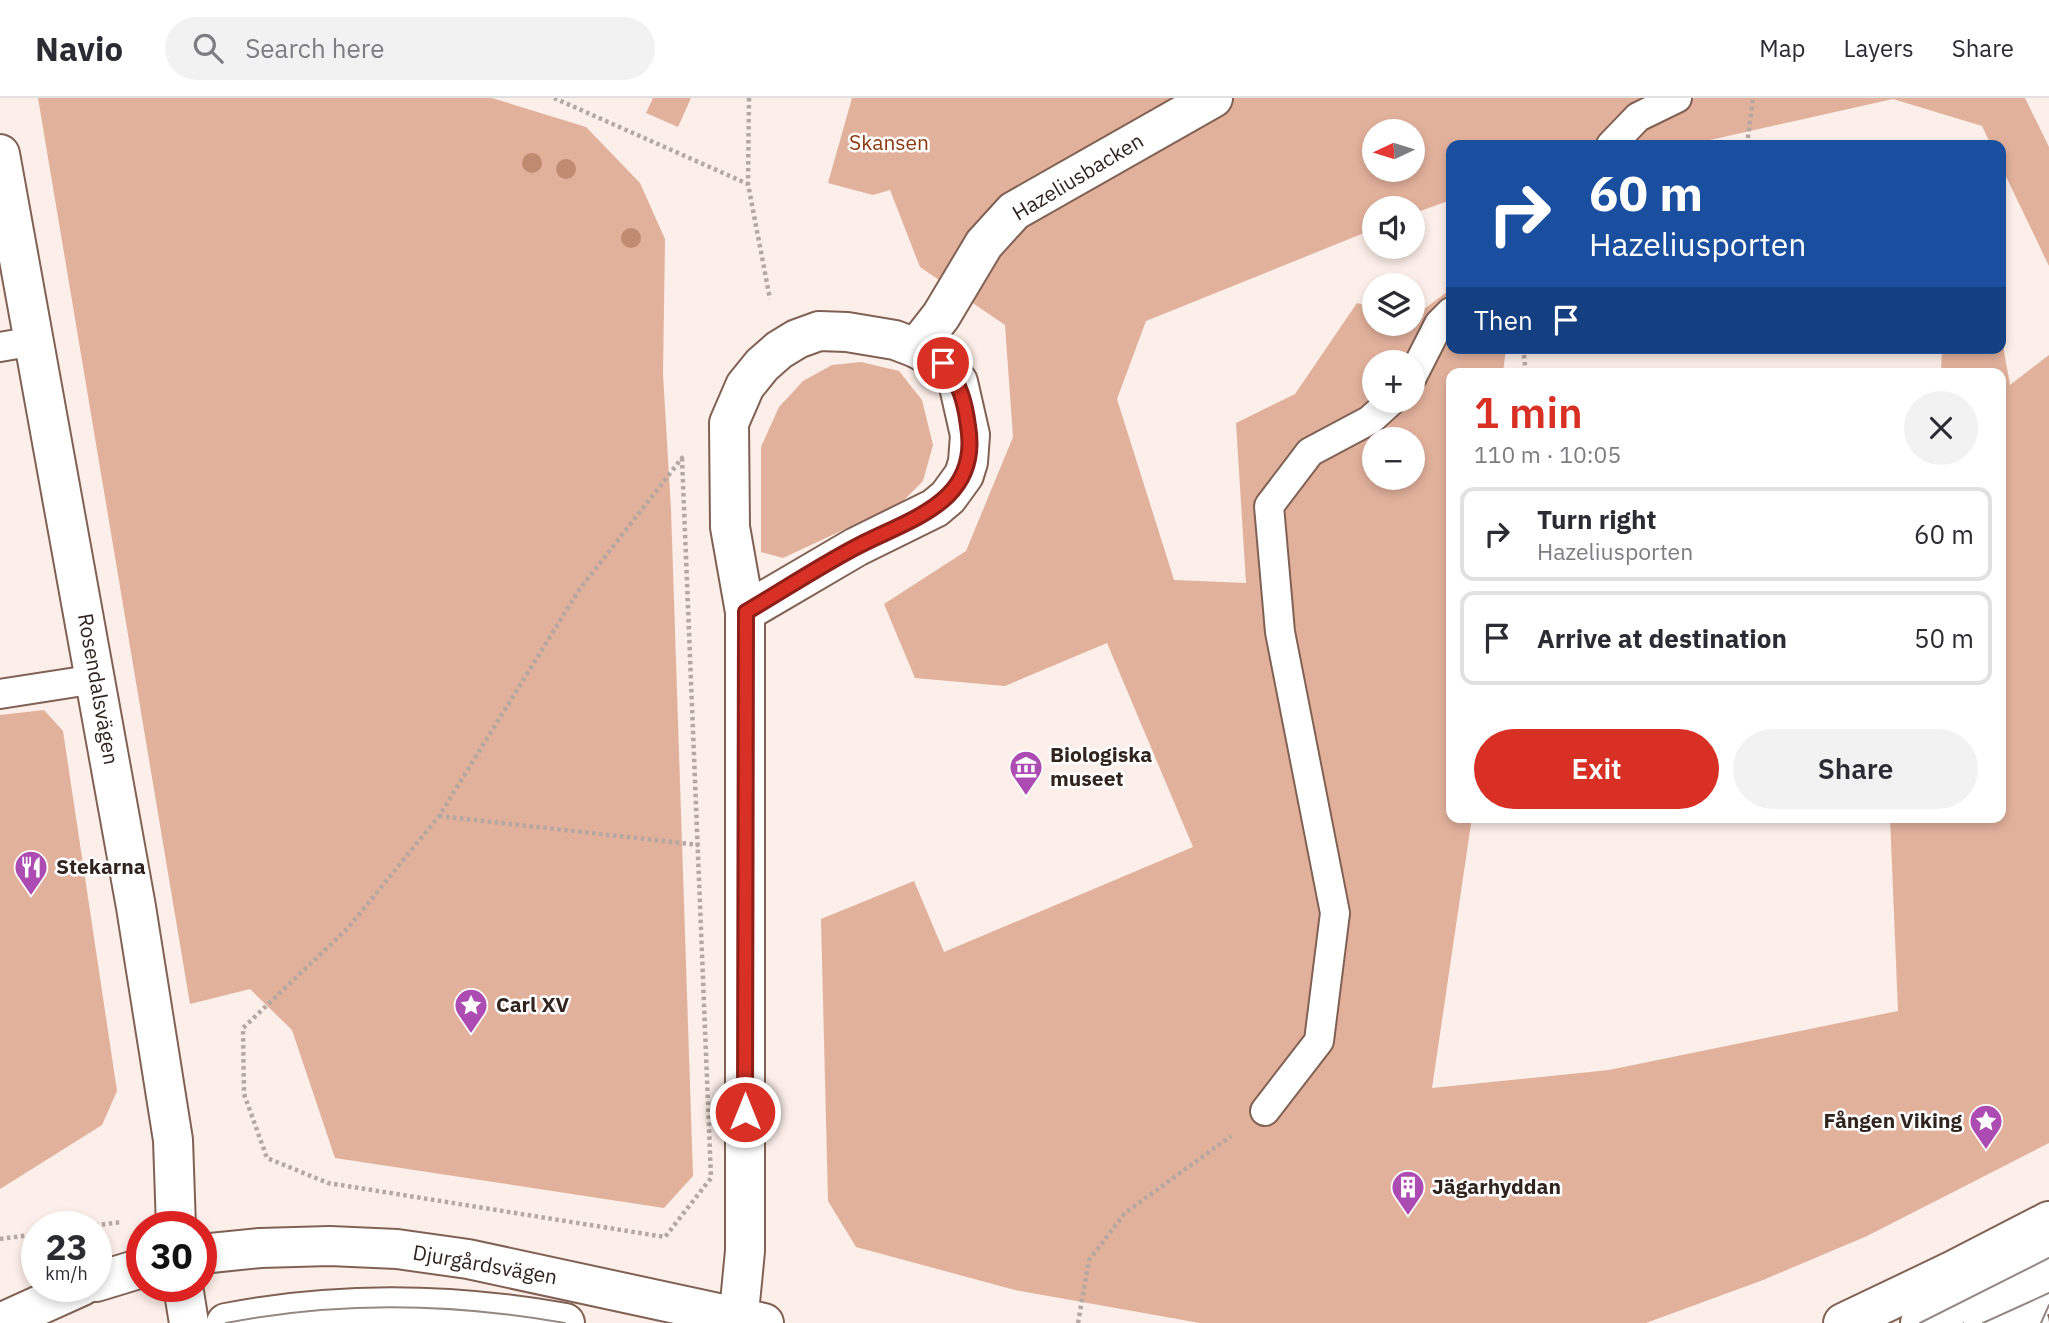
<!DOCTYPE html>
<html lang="en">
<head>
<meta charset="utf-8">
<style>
	:root { --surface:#fff; --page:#f2f2f3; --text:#2b2b33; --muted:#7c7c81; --line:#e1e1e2; --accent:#d93025 }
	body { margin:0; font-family:"IBM Plex Sans",sans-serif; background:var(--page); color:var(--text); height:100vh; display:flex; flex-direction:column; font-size:26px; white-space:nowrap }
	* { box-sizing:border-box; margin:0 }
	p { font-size:23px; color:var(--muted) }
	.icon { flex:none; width:38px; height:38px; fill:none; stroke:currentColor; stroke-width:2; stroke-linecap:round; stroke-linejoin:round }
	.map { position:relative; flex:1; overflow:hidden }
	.details { position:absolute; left:1446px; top:270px; width:560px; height:455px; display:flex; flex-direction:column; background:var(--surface); border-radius:14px; box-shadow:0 4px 10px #0003 }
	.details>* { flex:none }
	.banner { position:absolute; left:1446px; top:42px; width:560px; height:214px; border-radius:14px; box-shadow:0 4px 10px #0003; background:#1a4fa0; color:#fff; overflow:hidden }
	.needle { width:46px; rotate:266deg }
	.fabs { position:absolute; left:1362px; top:21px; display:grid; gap:14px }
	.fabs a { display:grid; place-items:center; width:63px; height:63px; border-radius:50%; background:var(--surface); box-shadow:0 4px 10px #0003; font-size:35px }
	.speed { position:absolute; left:21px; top:1113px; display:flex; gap:14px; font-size:35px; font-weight:700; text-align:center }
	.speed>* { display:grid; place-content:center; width:91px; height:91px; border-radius:50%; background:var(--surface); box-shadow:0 4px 10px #0003; line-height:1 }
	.speed small { font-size:18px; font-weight:400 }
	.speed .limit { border:10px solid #d22; background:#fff; color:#111 }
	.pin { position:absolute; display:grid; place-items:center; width:60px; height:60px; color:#fff; margin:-30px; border:4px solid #fff; border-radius:50%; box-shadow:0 2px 7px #0007 }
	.me { position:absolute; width:77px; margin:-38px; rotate:0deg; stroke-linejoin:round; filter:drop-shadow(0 0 5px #0008) }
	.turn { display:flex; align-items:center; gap:24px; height:147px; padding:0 28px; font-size:32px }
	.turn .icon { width:91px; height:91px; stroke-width:2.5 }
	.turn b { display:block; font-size:49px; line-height:60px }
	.then { display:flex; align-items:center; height:66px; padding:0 28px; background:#0003; gap:14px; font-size:26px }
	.round { display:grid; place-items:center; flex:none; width:74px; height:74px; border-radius:37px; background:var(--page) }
	.overview { display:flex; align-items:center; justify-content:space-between; height:119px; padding:0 28px }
	h1 { font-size:42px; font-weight:600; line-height:52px; color:var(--accent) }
	.action { display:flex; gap:14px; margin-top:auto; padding:14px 28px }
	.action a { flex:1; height:80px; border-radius:42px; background:var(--accent); color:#fff; font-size:28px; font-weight:600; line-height:80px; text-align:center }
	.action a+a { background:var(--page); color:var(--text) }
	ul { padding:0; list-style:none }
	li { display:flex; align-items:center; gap:21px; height:94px; margin:0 14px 10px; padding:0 14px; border:4px solid var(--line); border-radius:14px }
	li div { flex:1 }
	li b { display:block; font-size:26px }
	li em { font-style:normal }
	header { display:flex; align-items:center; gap:42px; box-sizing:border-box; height:98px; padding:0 35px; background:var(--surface); border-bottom:2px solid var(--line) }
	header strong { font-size:33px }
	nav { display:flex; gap:38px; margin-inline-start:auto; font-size:24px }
	.search { width:490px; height:63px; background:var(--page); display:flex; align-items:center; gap:18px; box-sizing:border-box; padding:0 24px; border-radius:38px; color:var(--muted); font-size:26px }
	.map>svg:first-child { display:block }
	.green { fill:#e2b19c; fill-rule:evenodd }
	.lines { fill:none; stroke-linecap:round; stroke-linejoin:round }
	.service-casing { stroke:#806154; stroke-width:32 }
	.minor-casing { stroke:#806154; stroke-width:42 }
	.tertiary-casing { stroke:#806154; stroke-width:42 }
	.path { stroke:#b5a7a1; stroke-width:4.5; stroke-dasharray:3.5 3.5; stroke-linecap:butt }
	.service { stroke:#fff; stroke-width:28 }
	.minor { stroke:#fff; stroke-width:38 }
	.tertiary { stroke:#fff; stroke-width:38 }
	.tram { stroke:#958882; stroke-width:2 }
	.tree { fill:#bf8b71 }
	.route-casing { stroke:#8d1f18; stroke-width:18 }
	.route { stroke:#d93025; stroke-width:12 }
	.labels { text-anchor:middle; stroke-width:5; stroke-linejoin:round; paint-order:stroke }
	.park-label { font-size:21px; fill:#8d3a10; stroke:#fff }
	.street-label { font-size:21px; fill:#31241e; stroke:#fff }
	.poi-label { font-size:21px; font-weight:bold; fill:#31241e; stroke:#fff; text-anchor:start }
</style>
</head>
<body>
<header>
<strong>Navio</strong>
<div class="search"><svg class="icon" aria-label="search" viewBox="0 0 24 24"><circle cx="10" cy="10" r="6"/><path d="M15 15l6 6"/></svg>Search here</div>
<nav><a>Map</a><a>Layers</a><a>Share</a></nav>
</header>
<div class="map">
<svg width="2049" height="1225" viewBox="0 0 2049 1225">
	<rect width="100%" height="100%" fill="#fceee8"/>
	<g class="green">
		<polygon points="38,0 492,0 586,29 640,85 665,141 663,276 671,412 693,1078 664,1110 335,1060 292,932 250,891 190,906"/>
		<polygon points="653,0 691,0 678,29 646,15"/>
		<path d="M852,0H2025L2049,49V168L2000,66V47H1991L1982,28L1893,1L1701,44L1699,47H1606L1608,41L1593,47H1451V102L1412,116V110H1374V131L1146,223L1117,301L1174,482L1246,485L1236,325L1295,296L1357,205L1374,210V226H1412V220L1451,191V250H1506L1503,275H1451V719H1472L1432,990L1609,972L1898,913L1890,719H2000V275H1941L1942,250H2000L2001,237L2010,287L2049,257V1045L1867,1138L1763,1182L1646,1225H1200L1015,1192L856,1149L828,1103L821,821L914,783L944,854L1193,749L1107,545L1005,588L915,580L884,506L966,453L1013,339L1005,227L920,169L890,92L873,97L828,85ZM1374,33H1412V72H1374ZM1374,264H1412V303H1374ZM1374,341H1412V380H1374Z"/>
		<polygon points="861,264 899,273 922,302 933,347 923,383 901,405 783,460 761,454 761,349 779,309 803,283 832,267"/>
		<polygon points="44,612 63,633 117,993 102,1027 0,1091 0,617"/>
	</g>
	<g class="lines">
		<defs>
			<g id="service">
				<polyline points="1611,47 1638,19 1677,0"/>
				<polyline points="0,249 35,243"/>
				<polyline points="1412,279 1439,226 1451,214"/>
				<polyline points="0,596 96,581"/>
				<polyline points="1265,1013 1319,943 1335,815 1280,534 1269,408 1310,354 1370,322 1391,303"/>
			</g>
			<g id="minor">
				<polyline points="0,56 136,809 173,1042 176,1129"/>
				<polyline points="916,250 941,218 984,146 1014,113 1213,0"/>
				<polyline points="1997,1156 2030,1225"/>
				<polyline points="183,1188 189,1225"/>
				<path d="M226,1225C338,1203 452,1205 565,1225"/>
				<polyline points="738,1225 745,1153 745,514 730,429 729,325 745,288 762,267 779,252 797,241 819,233 847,234 895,242 916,250 943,265 958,284 970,337 968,364 964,377 948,399 935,410 856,449 745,514"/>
				<polyline points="1920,1225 2049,1160"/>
				<polyline points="1983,1225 2049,1195"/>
			</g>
			<g id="tertiary">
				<polyline points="201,1156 260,1150 330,1148 397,1151 468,1161 764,1225"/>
				<polyline points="96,1184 142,1170"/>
				<polyline points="0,1225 82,1188"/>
				<polyline points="1843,1225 1954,1172 2049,1123"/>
			</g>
		</defs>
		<use href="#service" class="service-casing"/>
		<use href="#minor" class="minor-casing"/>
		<use href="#tertiary" class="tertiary-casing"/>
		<g class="path">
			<polyline points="554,0 748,86"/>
			<polyline points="749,0 748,86 770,201"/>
			<polyline points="1747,47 1753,0"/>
			<polyline points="1523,250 1526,275"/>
			<polygon points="682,360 711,1080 665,1139 328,1085 267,1060 244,996 243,930 348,830 439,718 579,492"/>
			<polyline points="439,718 699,747"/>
			<polyline points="81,1129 122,1124"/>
			<polyline points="0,1141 37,1136"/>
			<polyline points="1078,1225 1089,1162 1125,1115 1231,1038"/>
		</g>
		<use href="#service" class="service"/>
		<use href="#minor" class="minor"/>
		<use href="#tertiary" class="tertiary"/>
		<g class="tram">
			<path d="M226,1225C338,1203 452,1205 565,1225"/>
			<polyline points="1920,1225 2049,1160"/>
			<polyline points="1983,1225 2049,1195"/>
			<polyline points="2041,1225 2049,1207"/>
		</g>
	</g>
	<g class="tree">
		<circle cx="532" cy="65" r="10"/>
		<circle cx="566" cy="71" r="10"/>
		<circle cx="631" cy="140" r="10"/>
	</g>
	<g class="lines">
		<defs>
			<path id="route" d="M745,1014L746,514C782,493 818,469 856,449C909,421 981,405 968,328C965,304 960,285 943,265"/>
		</defs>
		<use href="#route" class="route-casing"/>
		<use href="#route" class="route"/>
	</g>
	<defs>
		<symbol id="museum-pin" viewBox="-11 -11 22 30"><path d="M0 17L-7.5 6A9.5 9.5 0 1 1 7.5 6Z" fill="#ac4bb2" stroke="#fff"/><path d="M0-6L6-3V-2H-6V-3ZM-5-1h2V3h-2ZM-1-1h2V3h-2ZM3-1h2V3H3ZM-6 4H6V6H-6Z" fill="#fff"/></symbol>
		<symbol id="restaurant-pin" viewBox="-11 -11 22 30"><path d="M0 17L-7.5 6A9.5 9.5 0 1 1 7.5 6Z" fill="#ac4bb2" stroke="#fff"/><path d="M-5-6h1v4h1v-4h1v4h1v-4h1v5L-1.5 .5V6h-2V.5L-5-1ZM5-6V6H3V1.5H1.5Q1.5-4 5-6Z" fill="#fff"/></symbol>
		<symbol id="sight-pin" viewBox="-11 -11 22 30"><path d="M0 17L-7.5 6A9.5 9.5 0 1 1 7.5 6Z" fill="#ac4bb2" stroke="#fff"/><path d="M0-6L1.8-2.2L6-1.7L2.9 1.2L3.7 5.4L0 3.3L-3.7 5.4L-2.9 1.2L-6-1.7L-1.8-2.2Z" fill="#fff"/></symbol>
		<symbol id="building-pin" viewBox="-11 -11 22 30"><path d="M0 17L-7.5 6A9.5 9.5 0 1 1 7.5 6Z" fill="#ac4bb2" stroke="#fff"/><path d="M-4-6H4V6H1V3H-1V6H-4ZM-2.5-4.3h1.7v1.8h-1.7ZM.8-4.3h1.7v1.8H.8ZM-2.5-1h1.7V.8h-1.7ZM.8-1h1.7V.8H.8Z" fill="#fff"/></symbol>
	</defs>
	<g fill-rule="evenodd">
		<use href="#museum-pin" x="1007" y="650" width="38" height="52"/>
		<use href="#restaurant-pin" x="12" y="750" width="38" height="52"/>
		<use href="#sight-pin" x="452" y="888" width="38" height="52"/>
		<use href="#sight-pin" x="1967" y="1004" width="38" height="52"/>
		<use href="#building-pin" x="1389" y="1070" width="38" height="52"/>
	</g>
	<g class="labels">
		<g class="park-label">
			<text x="889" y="52">Skansen</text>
		</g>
		<g class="street-label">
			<text transform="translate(1078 79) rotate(-31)" y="7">Hazeliusbacken</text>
			<text transform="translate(98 591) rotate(80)" y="7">Rosendalsvägen</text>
			<text transform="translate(485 1167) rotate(10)" y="7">Djurgårdsvägen</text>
		</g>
		<g class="poi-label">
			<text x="1050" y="664">Biologiska<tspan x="1050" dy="24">museet</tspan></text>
			<text x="56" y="776">Stekarna</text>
			<text x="496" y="914">Carl XV</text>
			<text x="1962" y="1030" text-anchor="end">Fången Viking</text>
			<text x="1432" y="1096">Jägarhyddan</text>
		</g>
	</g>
</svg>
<div class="fabs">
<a><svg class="needle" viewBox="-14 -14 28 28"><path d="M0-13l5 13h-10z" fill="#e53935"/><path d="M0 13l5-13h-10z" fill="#7c7c81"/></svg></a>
<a><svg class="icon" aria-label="sound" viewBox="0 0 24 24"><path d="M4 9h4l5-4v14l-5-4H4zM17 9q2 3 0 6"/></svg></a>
<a><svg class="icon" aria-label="layers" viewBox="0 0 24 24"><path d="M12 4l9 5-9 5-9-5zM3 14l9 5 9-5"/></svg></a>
<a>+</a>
<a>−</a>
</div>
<div class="speed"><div>23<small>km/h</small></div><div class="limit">30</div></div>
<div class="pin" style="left:943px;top:265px;background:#d93025"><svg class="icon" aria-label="arrive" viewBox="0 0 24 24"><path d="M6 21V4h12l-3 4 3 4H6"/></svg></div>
<svg class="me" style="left:745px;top:1014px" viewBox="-20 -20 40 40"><circle r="17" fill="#d93025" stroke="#fff" stroke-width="3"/><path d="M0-11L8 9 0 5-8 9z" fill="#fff"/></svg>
<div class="banner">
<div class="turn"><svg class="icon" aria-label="right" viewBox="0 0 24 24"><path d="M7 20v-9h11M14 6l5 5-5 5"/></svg><div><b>60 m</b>Hazeliusporten</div></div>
<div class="then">Then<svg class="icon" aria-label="arrive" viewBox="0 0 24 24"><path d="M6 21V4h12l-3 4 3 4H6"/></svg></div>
</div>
<section class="details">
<div class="overview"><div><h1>1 min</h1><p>110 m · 10:05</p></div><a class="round"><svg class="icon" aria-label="close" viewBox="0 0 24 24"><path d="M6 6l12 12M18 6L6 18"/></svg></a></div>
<ul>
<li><svg class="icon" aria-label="right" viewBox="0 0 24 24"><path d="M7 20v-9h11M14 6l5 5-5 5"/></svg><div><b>Turn right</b><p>Hazeliusporten</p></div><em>60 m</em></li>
<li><svg class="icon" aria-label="arrive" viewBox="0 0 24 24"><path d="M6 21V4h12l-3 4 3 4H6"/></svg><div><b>Arrive at destination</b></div><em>50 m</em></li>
</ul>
<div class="action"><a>Exit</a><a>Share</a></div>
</section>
</div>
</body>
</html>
